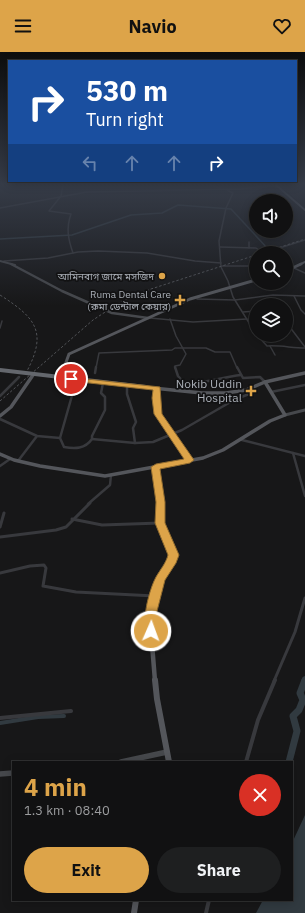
<!DOCTYPE html>
<html lang="en">
<head>
<meta charset="utf-8">
<style>
	:root { --surface:#111112; --page:#1e1f20; --text:#f1f3f6; --muted:#9c9d9f; --line:#303132; --accent:#dda449 }
	body { margin:0; font-family:"IBM Plex Sans","Noto Sans Bengali",sans-serif; background:var(--page); color:var(--text); height:100vh; display:flex; flex-direction:column; font-size:15px; white-space:nowrap }
	* { box-sizing:border-box; margin:0 }
	p { font-size:13px; color:var(--muted) }
	.icon { flex:none; width:22px; height:22px; fill:none; stroke:currentColor; stroke-width:2; stroke-linecap:round; stroke-linejoin:round }
	.map { position:relative; flex:1; overflow:hidden }
	.panel { position:absolute; left:12px; top:709px; width:281px; height:140px; display:flex; flex-direction:column; background:var(--surface); border-radius:0px; box-shadow:0 2px 10px #0003,0 0 0 1px var(--line) }
	.panel>* { flex:none }
	.top-card { position:absolute; left:8px; top:8px; width:289px; height:122px; border-radius:0px; box-shadow:0 2px 10px #0003,0 0 0 1px var(--line); background:#1a4fa0; color:#fff; overflow:hidden }
	.buttons { position:absolute; left:249px; top:142px; display:grid; gap:8px }
	.buttons a { display:grid; place-items:center; width:44px; height:44px; border-radius:50%; background:var(--surface); box-shadow:0 2px 10px #0003,0 0 0 1px var(--line); font-size:20px }
	.pin { position:absolute; display:grid; place-items:center; width:34px; height:34px; color:#fff; margin:-17px; border:2px solid #fff; border-radius:50%; box-shadow:0 1px 4px #0007 }
	.me { position:absolute; width:44px; margin:-22px; rotate:2deg; stroke-linejoin:round; filter:drop-shadow(0 0 3px #0008) }
	.turn { display:flex; align-items:center; gap:14px; height:84px; padding:0 12px; font-size:18px }
	.turn .icon { width:52px; height:52px; stroke-width:2.5 }
	.turn b { display:block; font-size:28px; line-height:34px }
	.lanes { display:flex; align-items:center; height:38px; padding:0 12px; background:#0003; justify-content:center; gap:20px; direction:ltr }
	.lanes .off { opacity:.35 }
	.round { display:grid; place-items:center; flex:none; width:42px; height:42px; border-radius:21px; background:var(--page) }
	.summary { display:flex; align-items:center; justify-content:space-between; height:68px; padding:0 12px }
	h1 { font-size:24px; font-weight:700; line-height:30px; color:var(--accent) }
	.primary-button { display:flex; gap:8px; margin-top:auto; padding:8px 12px }
	.primary-button a { flex:1; height:46px; border-radius:24px; background:var(--accent); color:#111; font-size:16px; font-weight:700; line-height:46px; text-align:center }
	.primary-button a+a { background:var(--page); color:var(--text) }
	header { display:flex; justify-content:space-between; align-items:center; height:52px; padding:0 12px; background:var(--accent); color:#111; font-size:18px; font-weight:700 }
	.map>svg:first-child { display:block }
	.water { fill:#313a40 }
	.lines { fill:none; stroke-linecap:round; stroke-linejoin:round }
	.canal-far1 { stroke:#313a40; stroke-width:1.5 }
	.canal { stroke:#313a40; stroke-width:4 }
	.river-far1 { stroke:#313a40; stroke-width:5.5 }
	.river { stroke:#313a40; stroke-width:7 }
	.street-far3 { stroke:#38393d; stroke-width:1.5 }
	.street-far2 { stroke:#38393d; stroke-width:2.5 }
	.street-far1 { stroke:#38393d; stroke-width:3 }
	.street { stroke:#38393d; stroke-width:4 }
	.secondary-far3 { stroke:#46484c; stroke-width:2 }
	.secondary-far2 { stroke:#46484c; stroke-width:2.5 }
	.secondary-far1 { stroke:#46484c; stroke-width:3 }
	.secondary { stroke:#46484c; stroke-width:5.5 }
	.primary-far4 { stroke:#54565b; stroke-width:2 }
	.primary-far3 { stroke:#54565b; stroke-width:3 }
	.primary-far2 { stroke:#54565b; stroke-width:3.5 }
	.primary-far1 { stroke:#54565b; stroke-width:4.5 }
	.primary { stroke:#54565b; stroke-width:6 }
	.rail { stroke:#515357; stroke-width:1; stroke-dasharray:2.5 2; stroke-linecap:butt }
	.highway-bridge { stroke:#64676d; stroke-width:4 }
	.route { fill:#dda449; stroke:#906b2f }
	.poi-dot { fill:#dda449; stroke:#121213; stroke-width:1.5 }
	.labels { text-anchor:middle; stroke-width:3.5; stroke-linejoin:round; paint-order:stroke }
	.far-poi-label { font-size:10px; fill:#aaafb7; stroke:#121213; text-anchor:end }
	.poi-label { font-size:12px; fill:#aaafb7; stroke:#121213; text-anchor:end }
</style>
</head>
<body>
<header><svg class="icon" aria-label="menu" viewBox="0 0 24 24"><path d="M4 6h16M4 12h16M4 18h16"/></svg>Navio<svg class="icon" aria-label="heart" viewBox="0 0 24 24"><path d="M12 20l-8-8c-3-5 5-10 8-4 3-6 11-1 8 4z"/></svg></header>
<div class="map">
<svg width="305" height="861" viewBox="0 0 305 861">
	<rect width="100%" height="100%" fill="#171718"/>
	<polygon class="water" points="305,763 305,861 256,861 263,848 292,848 292,791"/>
	<g class="lines">
		<polyline class="canal-far1" points="0,187 72,183 131,163 162,161 178,153 231,157 269,198"/>
		<polyline class="canal" points="0,671 38,665 64,664"/>
		<polyline class="river-far1" points="304,629 305,627"/>
		<polyline class="river" points="289,710 297,679 293,664 299,658 303,648 300,641 305,628"/>
		<g class="street-far3">
			<path d="M63,133L61,144L49,159L71,162C66,176 68,187 73,201"/>
			<polyline points="210,133 220,136"/>
			<polyline points="227,138 233,141 226,156 219,189 221,215 228,229 233,245 256,282"/>
			<polyline points="0,156 87,140 241,137 270,133"/>
			<polyline points="249,190 249,196"/>
			<polyline points="220,195 256,196 263,201"/>
			<polyline points="273,201 273,198 305,188"/>
			<polyline points="4,209 48,206 78,200 98,199 147,201 195,209 221,211"/>
			<polyline points="222,214 256,214"/>
			<polyline points="286,216 294,216 305,221"/>
			<polyline points="294,244 301,258 305,262"/>
			<polyline points="197,247 235,248"/>
			<polyline points="235,248 273,243 305,244"/>
			<polyline points="243,260 256,259"/>
			<polyline points="150,266 193,270 247,267"/>
			<polyline points="170,267 176,284 186,302 180,313 175,314 175,316"/>
			<polyline points="286,270 305,295"/>
			<polyline points="0,276 2,269"/>
			<path d="M257,283L267,294C280,293 292,296 305,296"/>
			<polyline points="270,294 275,303"/>
			<polyline points="96,316 99,301 172,298 175,296 206,296 215,300 230,300 237,316"/>
		</g>
		<g class="street-far2">
			<polyline points="175,315 178,324 185,332 188,332 189,339"/>
			<polyline points="237,315 243,326 260,325 265,330"/>
			<polyline points="95,321 96,315"/>
			<path d="M83,328L79,336L73,340L60,386L64,395C75,397 85,397 92,387V384L105,358V345L101,341L103,331"/>
			<path d="M188,332C206,331 223,325 241,323"/>
			<polyline points="127,333 127,342 136,370 133,376 135,391"/>
			<polyline points="157,336 156,346 158,362 190,408"/>
			<polyline points="271,340 305,333"/>
			<polyline points="0,344 19,325"/>
			<polyline points="0,367 37,384 60,386"/>
			<polyline points="92,387 135,391 153,390 182,378 234,348 249,342 251,336"/>
			<polyline points="242,388 305,404"/>
			<polyline points="293,401 305,444"/>
			<polyline points="18,409 37,384"/>
			<polyline points="0,414 10,407"/>
			<polyline points="88,452 110,433 111,423"/>
		</g>
		<g class="street-far1">
			<polyline points="72,467 102,473 160,471"/>
			<polyline points="0,475 4,461"/>
			<polyline points="0,485 56,478 66,475 90,451"/>
			<polyline points="0,521 30,514 44,513 46,516 43,534 76,540 155,544"/>
			<polyline points="274,629 295,580 305,546"/>
		</g>
		<g class="street">
			<polyline points="0,666 71,659"/>
			<polyline points="246,710 258,668 275,628"/>
			<polyline points="206,861 209,848"/>
		</g>
		<polyline class="secondary-far3" points="0,209 15,213"/>
		<polyline class="secondary-far2" points="11,212 62,239 112,261 148,266"/>
		<polyline class="secondary-far1" points="285,363 305,358"/>
		<g class="secondary">
			<polyline points="121,710 167,700"/>
			<polyline points="0,722 13,721"/>
		</g>
		<g class="primary-far4">
			<polyline points="276,133 305,158"/>
			<polyline points="299,213 305,210"/>
		</g>
		<g class="primary-far3">
			<polyline points="286,219 301,212"/>
			<polyline points="64,316 69,302 190,247 256,228"/>
		</g>
		<g class="primary-far2">
			<polyline points="60,326 64,315"/>
			<polyline points="143,335 202,341 226,341 246,338 265,330 305,321"/>
			<polyline points="0,364 11,355 33,323"/>
			<polyline points="0,402 14,408 40,414 105,424 203,406 223,398 270,369 285,363 265,330"/>
			<polyline points="156,415 160,452"/>
		</g>
		<polyline class="primary-far1" points="155,629 150,567 160,527 172,508 173,503 160,471 160,451"/>
		<g class="primary">
			<polyline points="155,628 157,647 169,710"/>
			<polyline points="134,861 136,848"/>
		</g>
		<g class="rail">
			<polyline points="262,201 305,187"/>
			<path d="M0,243C36,266 48,280 26,321"/>
			<polyline points="0,349 93,268 122,249 151,237 256,203"/>
		</g>
		<polyline class="highway-bridge" points="0,318 146,335"/>
	</g>
	<linearGradient id="sky" x2="0" y2="1"><stop stop-color="#0d0d0d"/><stop offset="0.52" stop-color="#363c48"/><stop offset="1" stop-color="#363c48" stop-opacity="0"/></linearGradient>
	<rect width="305" height="254" fill="url(#sky)"/>
	<path class="route" d="M68,325L160,335L162,362L194,408L190,411L160,417L165,450V471L179,503L176,511L165,528L155,567L157,579L155,582L151,584L147,582C141,569 149,538 156,525C160,518 166,511 168,503L155,471L156,450L151,415L156,412L184,407L154,362L152,346L153,338L71,329L67,327Z"/>
	<g class="poi-dot">
		<circle cx="162" cy="224" r="4"/>
		<path d="M178 242h4v4h4v4h-4v4h-4v-4h-4v-4h4z"/>
		<path d="M249 333h4v4h4v4h-4v4h-4v-4h-4v-4h4z"/>
	</g>
	<g class="labels">
		<g class="far-poi-label">
			<text x="154" y="228">আমিনবাগ জামে মসজিদ</text>
			<text x="171" y="246">Ruma Dental Care<tspan x="171" dy="12">(রুমা ডেন্টাল কেয়ার)</tspan></text>
		</g>
		<g class="poi-label">
			<text x="242" y="336">Nokib Uddin<tspan x="242" dy="14">Hospital</tspan></text>
		</g>
	</g>
</svg>
<div class="buttons">
<a><svg class="icon" aria-label="sound" viewBox="0 0 24 24"><path d="M4 9h4l5-4v14l-5-4H4zM17 9q2 3 0 6"/></svg></a>
<a><svg class="icon" aria-label="search" viewBox="0 0 24 24"><circle cx="10" cy="10" r="6"/><path d="M15 15l6 6"/></svg></a>
<a><svg class="icon" aria-label="layers" viewBox="0 0 24 24"><path d="M12 4l9 5-9 5-9-5zM3 14l9 5 9-5"/></svg></a>
</div>
<div class="pin" style="left:71px;top:327px;background:#d93025"><svg class="icon" aria-label="arrive" viewBox="0 0 24 24"><path d="M6 21V4h12l-3 4 3 4H6"/></svg></div>
<svg class="me" style="left:151px;top:579px" viewBox="-20 -20 40 40"><circle r="17" fill="#dda449" stroke="#fff" stroke-width="3"/><path d="M0-11L8 9 0 5-8 9z" fill="#fff"/></svg>
<div class="top-card">
<div class="turn"><svg class="icon" aria-label="right" viewBox="0 0 24 24"><path d="M7 20v-9h11M14 6l5 5-5 5"/></svg><div><b>530 m</b>Turn right</div></div>
<div class="lanes"><svg class="icon off" aria-label="left" viewBox="0 0 24 24"><path d="M17 20v-9H6M10 6l-5 5 5 5"/></svg><svg class="icon off" aria-label="ahead" viewBox="0 0 24 24"><path d="M12 20V5M6 11l6-6 6 6"/></svg><svg class="icon off" aria-label="ahead" viewBox="0 0 24 24"><path d="M12 20V5M6 11l6-6 6 6"/></svg><svg class="icon" aria-label="right" viewBox="0 0 24 24"><path d="M7 20v-9h11M14 6l5 5-5 5"/></svg></div>
</div>
<section class="panel">
<div class="summary"><div><h1>4 min</h1><p>1.3 km · 08:40</p></div><a class="round" style="background:#d93025;color:#fff"><svg class="icon" aria-label="close" viewBox="0 0 24 24"><path d="M6 6l12 12M18 6L6 18"/></svg></a></div>
<div class="primary-button"><a>Exit</a><a>Share</a></div>
</section>
</div>
</body>
</html>
